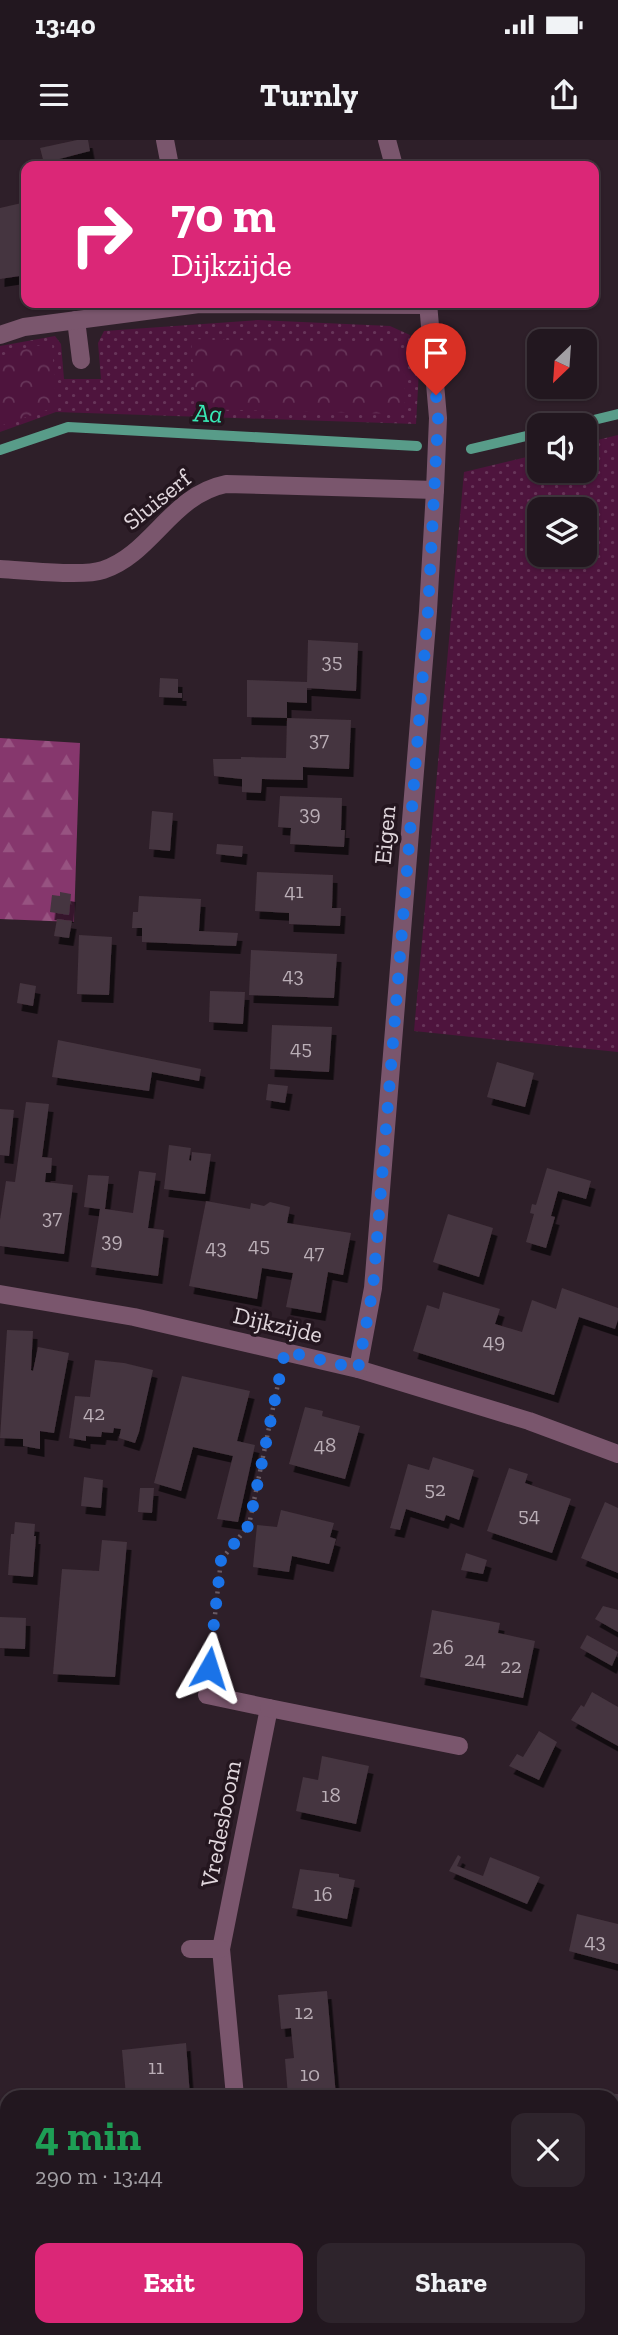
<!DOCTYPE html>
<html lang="en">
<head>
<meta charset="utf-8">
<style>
	:root { --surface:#22171f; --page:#2e242c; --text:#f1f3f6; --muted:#a29fa4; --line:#3f363d; --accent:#db2777 }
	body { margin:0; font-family:"Zilla Slab",serif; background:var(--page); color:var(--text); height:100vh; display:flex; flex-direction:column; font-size:26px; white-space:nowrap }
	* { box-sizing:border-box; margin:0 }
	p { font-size:23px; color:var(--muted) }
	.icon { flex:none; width:38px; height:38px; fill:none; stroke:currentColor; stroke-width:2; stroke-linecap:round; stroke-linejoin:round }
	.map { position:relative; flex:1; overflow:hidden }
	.sheet { position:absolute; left:0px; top:1950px; width:620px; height:247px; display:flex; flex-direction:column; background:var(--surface); border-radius:21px 21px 0 0; box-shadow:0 2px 5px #0004,0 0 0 2px var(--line) }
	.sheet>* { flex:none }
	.hud { position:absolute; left:21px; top:21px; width:578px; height:147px; border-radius:14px; box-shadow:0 2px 5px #0004,0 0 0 2px var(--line); background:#db2777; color:#fff; overflow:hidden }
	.needle { width:46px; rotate:205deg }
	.buttons { position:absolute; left:527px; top:189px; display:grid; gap:14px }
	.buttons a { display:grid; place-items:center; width:70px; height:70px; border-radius:14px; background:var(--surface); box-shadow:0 2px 5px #0004,0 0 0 2px var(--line); font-size:35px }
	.pin { position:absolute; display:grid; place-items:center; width:60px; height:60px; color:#fff; margin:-72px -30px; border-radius:50% 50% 50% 0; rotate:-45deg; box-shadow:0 0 7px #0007 }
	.pin .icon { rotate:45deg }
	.me { position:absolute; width:77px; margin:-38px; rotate:6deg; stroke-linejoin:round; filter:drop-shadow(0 0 5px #0008) }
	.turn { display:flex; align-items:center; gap:24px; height:147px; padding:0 35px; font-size:32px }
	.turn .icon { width:91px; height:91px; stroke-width:2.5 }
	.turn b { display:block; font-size:49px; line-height:60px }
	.round { display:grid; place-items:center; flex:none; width:74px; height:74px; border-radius:14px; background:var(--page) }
	.summary { display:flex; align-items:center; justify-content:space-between; height:119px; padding:0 35px }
	h1 { font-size:42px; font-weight:700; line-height:52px; color:#1e9e55 }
	.action { display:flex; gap:14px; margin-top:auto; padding:14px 35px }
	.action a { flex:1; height:80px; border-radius:14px; background:var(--accent); color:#fff; font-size:28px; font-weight:700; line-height:80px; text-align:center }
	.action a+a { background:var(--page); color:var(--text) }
	.status { display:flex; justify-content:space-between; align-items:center; height:49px; padding:0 35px; background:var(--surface); direction:ltr }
	.status svg { height:19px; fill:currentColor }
	header { display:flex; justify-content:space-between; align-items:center; height:91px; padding:0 35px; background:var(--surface); font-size:32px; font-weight:700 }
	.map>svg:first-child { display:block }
	.grass { fill:url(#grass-dots); fill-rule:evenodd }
	.forest { fill:url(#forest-firs) }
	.park { fill:url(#park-crowns) }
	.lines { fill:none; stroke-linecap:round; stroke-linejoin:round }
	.stream { stroke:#589c89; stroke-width:10 }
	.building { fill:#45353f; filter:url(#shadow) }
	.path { stroke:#695b64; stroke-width:4.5; stroke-dasharray:2 5; stroke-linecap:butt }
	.minor { stroke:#7a566d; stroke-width:18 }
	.route { stroke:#1a73e8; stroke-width:12; stroke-dasharray:0 21.6 }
	.labels { text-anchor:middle; stroke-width:7; stroke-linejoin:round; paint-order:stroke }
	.number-label { font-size:21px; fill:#baaeb6 }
	.street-label { font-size:24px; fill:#e1d7dd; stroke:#24161f }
	.water-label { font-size:26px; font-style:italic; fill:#38e9b5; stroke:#24161f }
</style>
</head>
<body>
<div class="status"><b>13:40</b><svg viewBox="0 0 49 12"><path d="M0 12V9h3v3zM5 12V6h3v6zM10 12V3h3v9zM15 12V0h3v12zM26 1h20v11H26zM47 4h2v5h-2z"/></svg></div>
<header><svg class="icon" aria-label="menu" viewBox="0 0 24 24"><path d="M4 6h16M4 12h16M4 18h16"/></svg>Turnly<svg class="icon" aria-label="share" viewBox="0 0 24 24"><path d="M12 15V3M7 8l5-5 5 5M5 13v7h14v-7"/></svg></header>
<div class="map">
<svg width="618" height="2195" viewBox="0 0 618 2195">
	<defs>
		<pattern id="grass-dots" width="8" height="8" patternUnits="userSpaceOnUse" patternTransform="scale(1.75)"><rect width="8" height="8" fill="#4e143d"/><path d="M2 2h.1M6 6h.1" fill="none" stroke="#673559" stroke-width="1.8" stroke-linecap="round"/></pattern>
		<pattern id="forest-firs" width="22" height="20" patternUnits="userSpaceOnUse" patternTransform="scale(1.75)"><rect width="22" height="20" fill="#86376d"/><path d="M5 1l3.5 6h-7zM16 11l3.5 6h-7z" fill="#975381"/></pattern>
		<pattern id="park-crowns" width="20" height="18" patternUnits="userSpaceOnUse" patternTransform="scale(1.75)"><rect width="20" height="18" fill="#4e143d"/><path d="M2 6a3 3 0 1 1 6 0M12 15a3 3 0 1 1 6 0" fill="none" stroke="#673559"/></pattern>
		<filter id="shadow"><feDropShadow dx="4.5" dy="8" stdDeviation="0" flood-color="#0009"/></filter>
	</defs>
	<rect width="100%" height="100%" fill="#2e1f29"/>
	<g class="grass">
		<polygon points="258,180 390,186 410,195 420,212 416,284 56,272 0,292 0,206 55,196 61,204 64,239 101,239 98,203 104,191"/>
		<path d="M618,295V912L414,891L464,332L539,314V331H584L585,303ZM539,369H584V415H539Z"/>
	</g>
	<polygon class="forest" points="0,598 80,603 74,782 0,779"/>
	<g class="park">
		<polygon points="191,199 388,203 405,212 404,274 196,269"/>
		<polygon points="52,202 56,267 0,286 0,216"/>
	</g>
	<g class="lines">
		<g class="stream">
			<polyline points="573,285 618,274"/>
			<polyline points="471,309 539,293"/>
			<polyline points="0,310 68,287 417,306"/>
		</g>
	</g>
	<g class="building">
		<polygon points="77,0 88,0 90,11 44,23 40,8"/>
		<polygon points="26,62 26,135 0,139 0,68"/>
		<polygon points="308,500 358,503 356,551 307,548 307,563 287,562 287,578 247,577 247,540 307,542"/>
		<polygon points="160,538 178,539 178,553 182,553 182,558 159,557"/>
		<polygon points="287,578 351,580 349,629 303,627 303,640 262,639 261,653 242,652 242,639 214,636 213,619 241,619 241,617 286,618"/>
		<polygon points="280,656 342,658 341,690 345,690 344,707 290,704 291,688 278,687"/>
		<polygon points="152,671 173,673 170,711 149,709"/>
		<polygon points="217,704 243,706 242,717 216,714"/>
		<polygon points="257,732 333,735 332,768 341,768 340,786 289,784 289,773 255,771"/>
		<polygon points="60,752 71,754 69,775 50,772 52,755 60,756"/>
		<polygon points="139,756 201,759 199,791 238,793 236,806 142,802 142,788 132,788 133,772 138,772"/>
		<polygon points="57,779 72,781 69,798 54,796"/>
		<polygon points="79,795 112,797 109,855 77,854"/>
		<polygon points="251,810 337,814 334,858 249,855"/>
		<polygon points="20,843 36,846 33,866 17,863"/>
		<polygon points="210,851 245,852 243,884 209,882"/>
		<polygon points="272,885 332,887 329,932 270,929"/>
		<polygon points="58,900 201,929 199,941 152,932 149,951 52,937"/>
		<polygon points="497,922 534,933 525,967 487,957"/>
		<polygon points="268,944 288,946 285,963 266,960"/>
		<polygon points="26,962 49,964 42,1017 52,1018 51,1033 46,1033 45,1042 73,1045 64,1114 0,1106 0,1080 6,1041 15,1042"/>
		<polygon points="0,969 14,970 9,1016 0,1015"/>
		<polygon points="169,1005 191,1008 189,1020 191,1021 192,1012 211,1014 205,1054 164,1049"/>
		<polygon points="547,1028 591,1041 586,1059 558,1051 551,1076 555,1077 546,1108 526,1102 534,1074 530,1073 532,1064 536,1065"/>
		<polygon points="139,1031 156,1033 148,1088 164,1090 158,1136 91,1127 100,1069 84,1067 88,1035 109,1036 105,1069 133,1073"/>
		<polygon points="206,1061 250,1069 251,1063 264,1066 270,1062 290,1067 287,1083 351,1093 343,1135 328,1132 321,1173 286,1167 293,1133 262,1128 257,1159 189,1146"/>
		<polygon points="448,1074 493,1088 479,1137 433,1122"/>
		<polygon points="562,1148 618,1168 618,1180 615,1189 579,1177 554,1255 413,1211 427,1165 439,1169 443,1152 500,1169 495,1184 522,1192 532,1160 556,1169"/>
		<polygon points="7,1190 33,1191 31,1230 33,1231 38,1207 69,1213 54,1293 40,1291 40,1309 23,1306 23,1299 0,1298"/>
		<polygon points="95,1220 124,1223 153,1230 139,1292 135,1303 119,1298 121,1289 114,1288 113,1293 102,1292 101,1297 86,1296 86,1301 69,1298 75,1256 90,1257"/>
		<polygon points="182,1236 250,1251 237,1301 255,1305 238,1382 217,1379 233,1316 193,1307 181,1351 154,1343"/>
		<polygon points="305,1267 323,1271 322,1276 360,1286 345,1339 289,1324"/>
		<polygon points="433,1317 474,1330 459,1380 446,1375 444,1381 406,1369 400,1390 390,1388 408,1324 429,1330"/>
		<polygon points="509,1328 528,1334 525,1343 571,1359 552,1413 487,1391"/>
		<polygon points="84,1337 103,1340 101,1368 81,1366"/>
		<polygon points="140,1348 154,1348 152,1373 138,1372"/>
		<polygon points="605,1362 618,1368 618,1433 581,1418"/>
		<polygon points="281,1370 334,1383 330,1397 336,1399 329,1424 292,1416 289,1432 253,1427 257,1385 277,1387"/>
		<polygon points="15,1382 35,1384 34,1396 36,1396 33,1437 8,1435 11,1394 14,1394"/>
		<polygon points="102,1400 127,1402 115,1537 53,1534 62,1429 99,1431"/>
		<polygon points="466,1413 487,1420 483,1434 461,1430"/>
		<polygon points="603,1466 618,1470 618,1492 595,1479"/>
		<polygon points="432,1470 500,1483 498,1493 535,1501 523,1558 420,1537"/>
		<polygon points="0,1477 26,1478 25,1509 0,1508"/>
		<polygon points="587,1495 618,1512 612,1526 580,1508"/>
		<polygon points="592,1552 618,1567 618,1606 571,1580 581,1565 584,1567"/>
		<polygon points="539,1591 557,1602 539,1640 509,1626 517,1614 523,1617"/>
		<polygon points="322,1616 369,1626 356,1684 296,1671 303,1637 318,1640"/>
		<polygon points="458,1715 461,1717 457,1726 483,1736 490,1717 540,1737 527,1764 449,1731"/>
		<polygon points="300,1729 339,1734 339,1737 355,1740 347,1779 292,1768"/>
		<polygon points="577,1774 618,1784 618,1824 569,1811"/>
		<polygon points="327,1851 336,1956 288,1956 285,1919 294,1918 291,1888 281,1889 278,1855"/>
		<polygon points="186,1903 190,1956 126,1956 122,1910"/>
		<polygon points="531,1951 618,1954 618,2071 612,2071 612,1956 531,1956"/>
		<polygon points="612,2102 618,2102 617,2195 553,2195 554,2189 612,2189"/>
		<polygon points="432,2189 472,2189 472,2195 431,2195"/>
	</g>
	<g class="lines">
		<polyline class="path" points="209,1530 221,1420 249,1385 280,1234"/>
		<g class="minor">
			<polyline points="165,0 170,26"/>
			<polyline points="387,0 394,26"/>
			<polyline points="76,180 81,220"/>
			<polyline points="0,195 24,187 199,164 428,165"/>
			<path d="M0,429C24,430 83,437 103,430C152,414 171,355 226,344L435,350"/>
			<polyline points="0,1154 134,1177 358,1229 529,1281 618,1314"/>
			<polyline points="358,1229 373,1148 428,471 435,350 438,278 428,163"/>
			<polyline points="207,1555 269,1568 221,1809 235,1956"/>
			<polyline points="269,1568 459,1606"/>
			<polyline points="190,1809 221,1809"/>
			<polyline points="258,2189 259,2195"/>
		</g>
	</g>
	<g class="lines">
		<polyline class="route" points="209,1528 221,1420 249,1385 285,1211 358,1229 373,1148 428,471 438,278 436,255"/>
	</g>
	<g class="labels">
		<g class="number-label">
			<text x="332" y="528">35</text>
			<text x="319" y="606">37</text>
			<text x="310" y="680">39</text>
			<text x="294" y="758">41</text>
			<text x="293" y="842">43</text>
			<text x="301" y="915">45</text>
			<text x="52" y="1084">37</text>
			<text x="112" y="1107">39</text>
			<text x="259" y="1112">45</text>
			<text x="216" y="1114">43</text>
			<text x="314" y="1119">47</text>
			<text x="494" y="1208">49</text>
			<text x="94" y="1280">42</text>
			<text x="325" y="1312">48</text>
			<text x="435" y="1356">52</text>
			<text x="529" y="1382">54</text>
			<text x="443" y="1514">26</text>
			<text x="475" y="1526">24</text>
			<text x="511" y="1533">22</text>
			<text x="331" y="1662">18</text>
			<text x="323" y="1761">16</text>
			<text x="595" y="1808">43</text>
			<text x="304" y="1879">12</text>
			<text x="156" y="1934">11</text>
			<text x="310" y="1941">10</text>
		</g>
		<g class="street-label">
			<text transform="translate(157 360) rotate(-39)" y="8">Sluiserf</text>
			<text transform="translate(385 695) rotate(-85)" y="8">Eigen</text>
			<text transform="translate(278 1185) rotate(13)" y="8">Dijkzijde</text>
			<text transform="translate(221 1684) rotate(-79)" y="8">Vredesboom</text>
		</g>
		<g class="water-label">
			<text transform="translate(208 273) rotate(3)" y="9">Aa</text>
		</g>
	</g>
</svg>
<div class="buttons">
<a><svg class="needle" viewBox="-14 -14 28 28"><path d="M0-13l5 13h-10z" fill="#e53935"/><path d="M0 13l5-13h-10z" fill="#a29fa4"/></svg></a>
<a><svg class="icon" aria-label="sound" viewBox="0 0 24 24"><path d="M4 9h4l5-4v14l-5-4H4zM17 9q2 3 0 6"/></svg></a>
<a><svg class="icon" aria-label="layers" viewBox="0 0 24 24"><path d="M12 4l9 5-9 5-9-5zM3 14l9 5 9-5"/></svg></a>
</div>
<div class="pin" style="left:436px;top:255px;background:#d93025"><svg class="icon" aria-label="arrive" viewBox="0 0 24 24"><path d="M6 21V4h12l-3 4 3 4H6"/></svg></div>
<svg class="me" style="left:209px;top:1528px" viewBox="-20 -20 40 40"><path d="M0-17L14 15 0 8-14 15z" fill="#1a73e8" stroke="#fff" stroke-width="4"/></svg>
<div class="hud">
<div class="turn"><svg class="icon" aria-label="right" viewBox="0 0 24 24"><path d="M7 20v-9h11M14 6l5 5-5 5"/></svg><div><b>70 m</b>Dijkzijde</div></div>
</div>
<section class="sheet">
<div class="summary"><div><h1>4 min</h1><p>290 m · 13:44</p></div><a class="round"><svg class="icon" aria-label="close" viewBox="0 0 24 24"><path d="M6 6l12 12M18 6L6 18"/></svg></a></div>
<div class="action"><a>Exit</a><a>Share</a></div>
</section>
</div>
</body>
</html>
